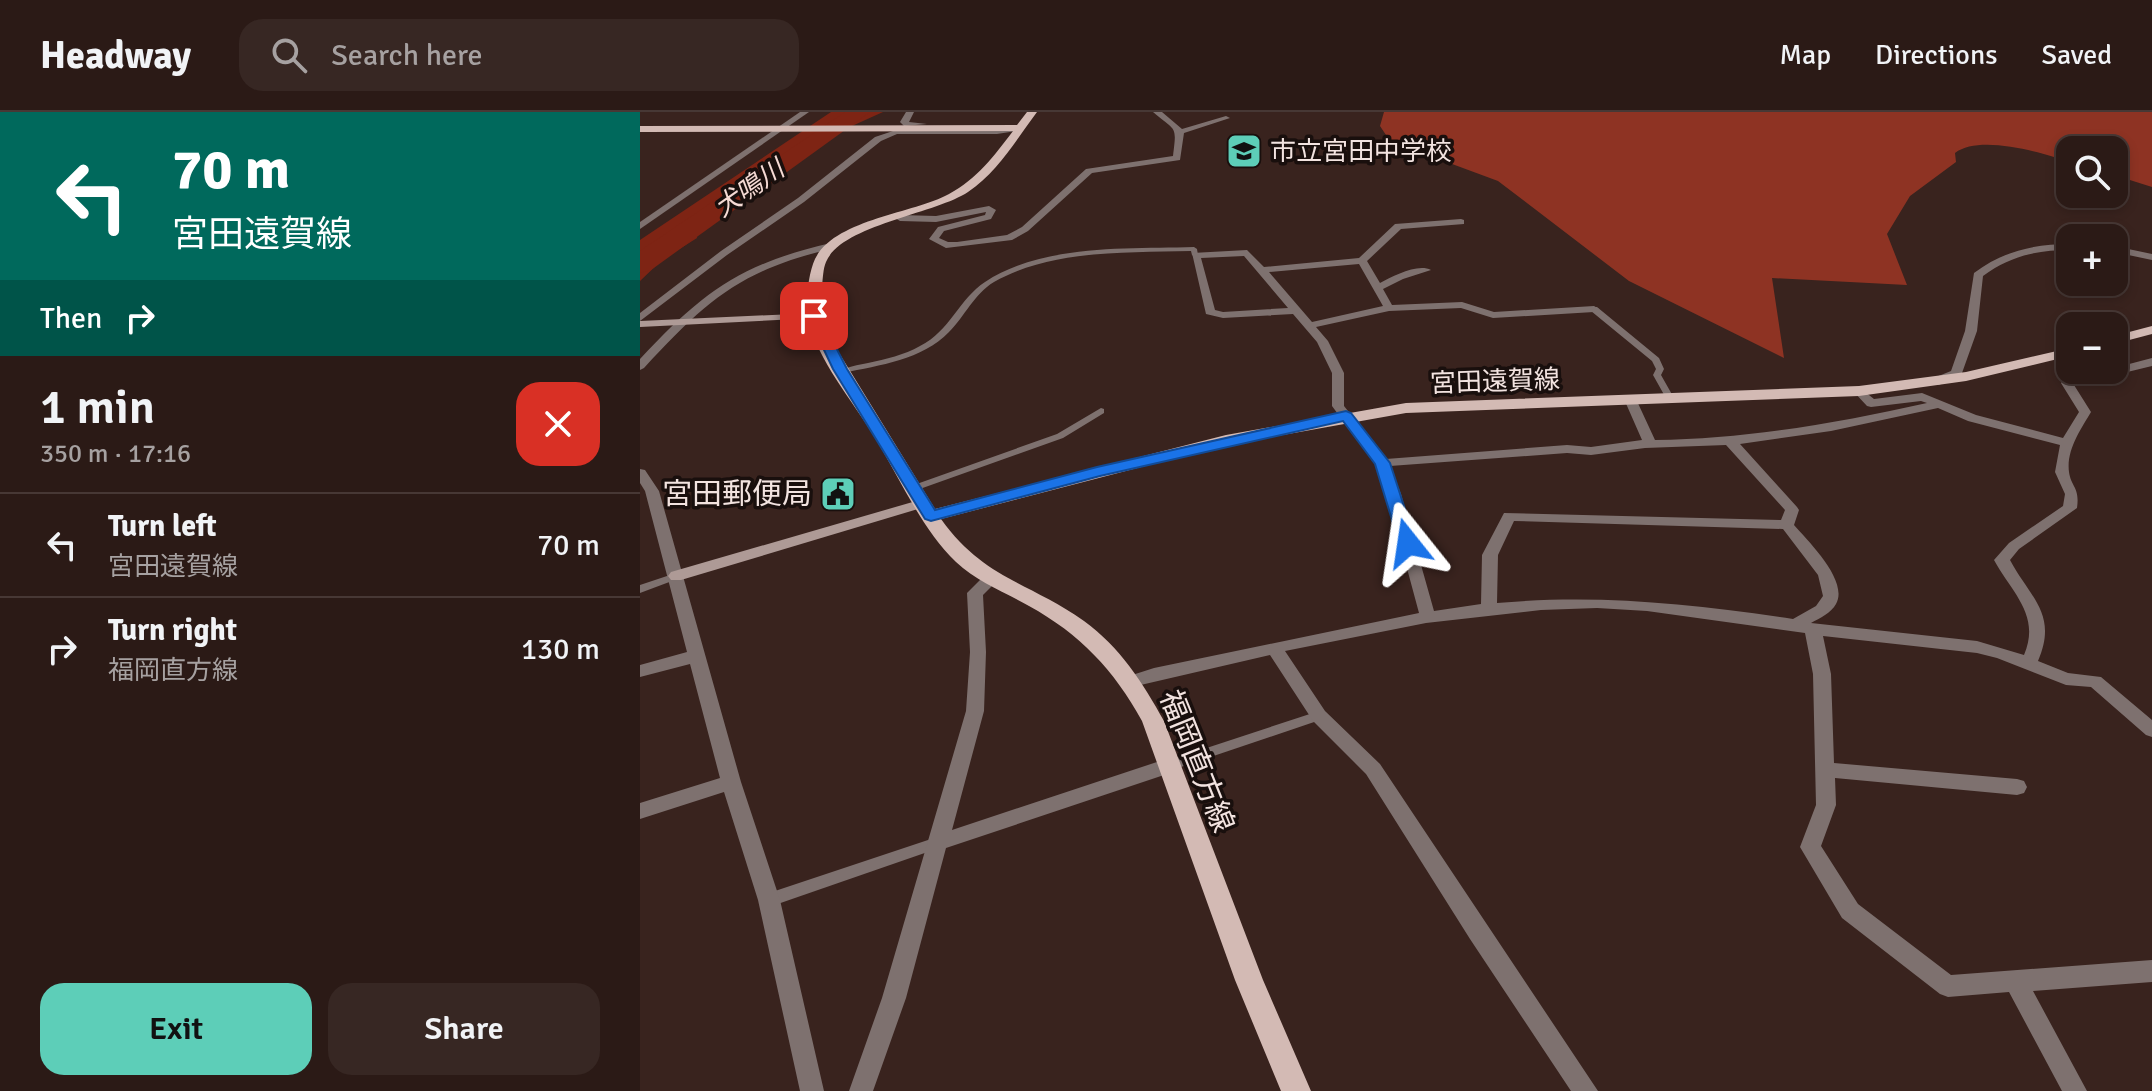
<!DOCTYPE html>
<html lang="en">
<head>
<meta charset="utf-8">
<style>
	:root { --surface:#2b1a16; --page:#372723; --text:#f1f3f6; --muted:#a6a1a1; --line:#473835; --accent:#5dceb8 }
	body { margin:0; font-family:Signika,"Noto Sans JP",sans-serif; background:var(--page); color:var(--text); height:100vh; display:flex; flex-direction:column; font-size:30px; white-space:nowrap }
	* { box-sizing:border-box; margin:0 }
	p { font-size:26px; color:var(--muted) }
	.icon { flex:none; width:44px; height:44px; fill:none; stroke:currentColor; stroke-width:2; stroke-linecap:round; stroke-linejoin:round }
	.map { position:relative; flex:1; overflow:hidden }
	.details { display:flex; flex-direction:column; background:var(--surface); width:640px }
	.details>* { flex:none }
	.hud { background:#00695c; color:#fff; overflow:hidden }
	.tools { position:absolute; left:1416px; top:24px; display:grid; gap:16px }
	.tools a { display:grid; place-items:center; width:72px; height:72px; border-radius:16px; background:var(--surface); box-shadow:0 4px 12px #0003,0 0 0 2px var(--line); font-size:40px }
	.pin { position:absolute; display:grid; place-items:center; width:68px; height:68px; color:#fff; margin:-34px; border-radius:16px; box-shadow:0 4px 12px #0006 }
	.me { position:absolute; width:88px; margin:-44px; rotate:345deg; stroke-linejoin:round; filter:drop-shadow(0 0 6px #0008) }
	.turn { display:flex; align-items:center; gap:28px; height:168px; padding:0 40px; font-size:36px }
	.turn .icon { width:104px; height:104px; stroke-width:2.5 }
	.turn b { display:block; font-size:56px; line-height:68px }
	.then { display:flex; align-items:center; height:76px; padding:0 40px; background:#0003; gap:16px; font-size:30px }
	.round { display:grid; place-items:center; flex:none; width:84px; height:84px; border-radius:24px; background:var(--page) }
	.summary { display:flex; align-items:center; justify-content:space-between; height:136px; padding:0 40px }
	h1 { font-size:48px; font-weight:600; line-height:60px }
	.button { display:flex; gap:16px; margin-top:auto; padding:16px 40px }
	.button a { flex:1; height:92px; border-radius:24px; background:var(--accent); color:#111; font-size:32px; font-weight:600; line-height:92px; text-align:center }
	.button a+a { background:var(--page); color:var(--text) }
	ul { padding:0; list-style:none }
	li { display:flex; align-items:center; gap:24px; height:104px; padding:0 40px; border-top:2px solid var(--line) }
	li div { flex:1 }
	li b { display:block; font-size:30px }
	li em { font-style:normal }
	header { display:flex; align-items:center; gap:48px; box-sizing:border-box; height:112px; padding:0 40px; background:var(--surface); border-bottom:2px solid var(--line) }
	header strong { font-size:38px }
	nav { display:flex; gap:44px; margin-inline-start:auto; font-size:28px }
	.search { width:560px; height:72px; background:var(--page); display:flex; align-items:center; gap:20px; box-sizing:border-box; padding:0 28px; border-radius:24px; color:var(--muted); font-size:30px }
	main { display:flex; flex:1; min-height:0 }
	.map>svg:first-child { display:block }
	.forest { fill:#8e3323 }
	.water { fill:#7e2414 }
	.lines { fill:none; stroke-linecap:round; stroke-linejoin:round }
	.river { fill:#7e2414; fill-rule:evenodd }
	.lane { fill:#7e716f; fill-rule:evenodd }
	.street { fill:#7e716f; fill-rule:evenodd }
	.secondary { fill:#ae9a96; fill-rule:evenodd }
	.primary { fill:#d3bab4; fill-rule:evenodd }
	.route { fill:#1a73e8; stroke:#114b97; stroke-width:2 }
	.labels { text-anchor:middle; stroke-width:7; stroke-linejoin:round; paint-order:stroke }
	.far-poi-label { font-size:26px; fill:#f2e3e0; stroke:#190f0d; text-anchor:start }
	.far-water-label { font-size:26px; font-style:italic; fill:#f6dbd5; stroke:#190f0d }
	.far-street-label { font-size:26px; fill:#f2e3e0; stroke:#190f0d }
	.poi-label { font-size:30px; fill:#f2e3e0; stroke:#190f0d; text-anchor:end }
	.street-label { font-size:30px; fill:#f2e3e0; stroke:#190f0d }
</style>
</head>
<body>
<header>
<strong>Headway</strong>
<div class="search"><svg class="icon" aria-label="search" viewBox="0 0 24 24"><circle cx="10" cy="10" r="6"/><path d="M15 15l6 6"/></svg>Search here</div>
<nav><a>Map</a><a>Directions</a><a>Saved</a></nav>
</header>
<main>
<section class="details">
<div class="hud">
<div class="turn"><svg class="icon" aria-label="left" viewBox="0 0 24 24"><path d="M17 20v-9H6M10 6l-5 5 5 5"/></svg><div><b>70 m</b>宮田遠賀線</div></div>
<div class="then">Then<svg class="icon" aria-label="right" viewBox="0 0 24 24"><path d="M7 20v-9h11M14 6l5 5-5 5"/></svg></div>
</div>
<div class="summary"><div><h1>1 min</h1><p>350 m · 17:16</p></div><a class="round" style="background:#d93025;color:#fff"><svg class="icon" aria-label="close" viewBox="0 0 24 24"><path d="M6 6l12 12M18 6L6 18"/></svg></a></div>
<ul>
<li><svg class="icon" aria-label="left" viewBox="0 0 24 24"><path d="M17 20v-9H6M10 6l-5 5 5 5"/></svg><div><b>Turn left</b><p>宮田遠賀線</p></div><em>70 m</em></li>
<li><svg class="icon" aria-label="right" viewBox="0 0 24 24"><path d="M7 20v-9h11M14 6l5 5-5 5"/></svg><div><b>Turn right</b><p>福岡直方線</p></div><em>130 m</em></li>
</ul>
<div class="button"><a>Exit</a><a>Share</a></div>
</section>
<div class="map">
<svg width="1512" height="979" viewBox="0 0 1512 979">
	<rect width="100%" height="100%" fill="#39231e"/>
	<path class="forest" d="M744,0H1512V75L1474,63V38H1430V50C1403,41 1340,22 1315,41L1316,50L1270,84L1247,122L1267,173L1132,166L1144,246L989,169L858,69L750,29L740,14Z"/>
	<polygon class="water" points="191,0 243,0 161,37 110,83 56,121 57,126 22,148 0,169 0,128"/>
	<g class="lines">
		<polygon class="river" points="205,0 230,0 11,158 0,161 0,139"/>
		<g class="lane">
			<path d="M554,135L557,137L558,143L555,145L552,143L551,139C485,141 413,137 354,170C334,182 325,204 309,220C282,248 240,253 203,261L199,259C207,255 218,253 228,251C246,247 264,243 280,234C310,219 319,187 345,170C403,132 487,137 554,135Z"/>
			<polygon points="951,195 957,195 1019,246 1024,257 1021,263 1034,286 1033,288 1027,288 1013,263 1016,257 1012,249 951,199"/>
			<polygon points="461,296 464,297 464,301 423,326 277,378 274,379 269,376 271,374 417,322"/>
			<polygon points="36,461 41,464 40,466 0,481 0,473"/>
			<polygon points="679,599 683,601 685,604 683,607 529,659 524,658 522,654 524,650"/>
			<polygon points="297,725 302,727 304,731 302,735 129,795 124,793 122,788 124,783 129,781"/>
		</g>
		<g class="street">
			<polygon points="160,0 169,0 0,117 0,110"/>
			<polygon points="266,0 274,0 269,10 287,12 264,14 260,10"/>
			<path d="M513,0H522L542,17L586,4L590,6L544,21L540,48L452,61L388,119L372,128L306,136L289,127L298,115L345,103L346,100L296,110L260,109L255,106L260,103L296,104L349,94L356,98L351,107L304,119L299,126L308,130H317L367,123L382,115L446,57L533,44C537,12 536,20 513,0Z"/>
			<polygon points="379,14 382,18 357,22 257,22 241,29 164,90 87,143 0,209 0,201 81,139 158,86 235,25 256,18 357,18"/>
			<path d="M821,107L824,108V112L761,117L727,149L740,171C753,164 778,151 791,158L763,167L743,177L752,193L822,190L854,200L954,194L959,197L954,200L853,206L821,196L749,199L676,215L688,229L704,261V294L746,347L927,333L951,335L1002,328L984,287L990,283L996,287L1015,328C1107,327 1197,311 1287,291L1281,289L1231,295L1227,294L1213,279L1219,275L1234,287L1282,281L1336,303L1423,326L1439,300L1421,271L1423,268L1474,258V256L1512,246V254L1434,273L1451,300C1441,317 1426,338 1429,360C1431,375 1440,375 1437,396L1379,437L1370,448C1391,487 1418,502 1398,549L1428,561L1461,565L1512,608V625L1506,623L1451,575L1426,573L1357,546L1337,541L1183,524L1191,562L1194,651L1377,667L1384,669L1387,675L1384,681L1377,683L1195,666L1196,693L1181,734L1218,792L1311,863L1512,848V870L1393,879L1447,979H1422L1369,880L1308,885L1300,882L1202,806L1160,735L1176,693L1173,562L1165,521L1007,499L957,496L901,498L786,511L645,539L685,599L740,652L958,979H931L830,827L726,662L673,609L630,543L492,575L486,573L483,569L486,565L514,556L779,501L747,382L735,352L692,294V261L677,230L653,202L583,206L566,202L552,141L607,138L624,155L719,146L755,112ZM604,144L648,196L583,200L575,198L561,146ZM719,152L743,194L672,210L629,160ZM1298,296L1328,309L1420,333L1415,360L1425,382L1423,394L1369,431L1354,448C1372,481 1401,503 1384,543L1337,529L1171,511C1180,506 1191,501 1196,492C1209,469 1169,430 1154,413L1159,398L1157,395L1100,332L1191,319ZM1086,333L1145,398L1141,408L864,401L842,443L841,492L794,499L761,382L750,354L927,341L951,343L1005,336ZM874,409L1143,417L1178,463L1183,484L1176,494L1153,507C1051,492 960,482 857,491L858,443Z"/>
			<path d="M191,131L194,132V136C101,158 68,187 4,256L0,258V247C63,180 100,152 191,131Z"/>
			<path d="M1430,132V138C1397,138 1370,144 1343,164L1337,219L1322,261L1299,273H1291V267L1311,259L1325,219L1334,161C1363,139 1394,132 1430,132Z"/>
			<polygon points="1474,134 1512,142 1512,148 1474,140"/>
			<polygon points="0,357 5,358 19,379 101,670 140,788 184,979 160,979 118,788 84,680 0,707 0,691 80,666 50,552 0,565 0,553 47,540 5,379 0,371"/>
			<polygon points="352,461 360,466 343,483 346,540 344,599 312,718 529,646 536,649 538,654 536,659 306,736 266,886 233,979 209,979 242,886 326,599 330,540 327,481 346,462"/>
		</g>
		<g class="secondary">
			<polygon points="174,201 178,202 178,206 0,215 0,209"/>
			<polygon points="283,387 288,388 290,391 288,394 41,468 31,468 28,464 31,460"/>
		</g>
		<g class="primary">
			<path d="M387,0H397C376,28 358,60 328,80C295,102 201,113 186,150C183,157 183,166 182,174C181,192 181,206 188,223L295,397L586,323L766,291L1219,274L1326,260L1430,236V244L1326,269L1219,284L766,301L586,333L301,407C344,467 389,470 444,509C480,535 503,571 524,609L623,868L671,979H641L595,868L502,609C474,558 440,522 389,494C365,480 337,470 316,450C280,415 260,366 234,324C212,288 178,249 168,207C165,192 168,162 175,147C195,107 272,102 309,82C337,67 354,44 373,19L0,20V14L377,13Z"/>
			<polygon points="1512,214 1512,222 1474,232 1474,224"/>
		</g>
	</g>
	<polygon class="route" points="174,201 180,204 207,257 295,398 457,355 706,299 711,301 750,351 776,431 768,437 759,431 735,352 703,309 460,364 291,409 285,407 193,257 168,204"/>
	<defs>
		<symbol id="school-square" viewBox="-11 -11 22 22"><rect x="-9" y="-9" width="18" height="18" rx="4" fill="#5dceb8" stroke="#190f0d"/><path d="M0-5L7-2L0 1L-7-2ZM-4 1L0 2.5L4 1V4Q0 6-4 4Z" fill="#111"/></symbol>
		<symbol id="civic-square" viewBox="-11 -11 22 22"><rect x="-9" y="-9" width="18" height="18" rx="4" fill="#5dceb8" stroke="#190f0d"/><path d="M-.6-6.5H3V-4.5H.6V-3L4-1V1h2V6H-6V1h2V-1L-.6-3ZM-1.2 2.5V6h2.4V2.5Z" fill="#111"/></symbol>
	</defs>
	<g fill-rule="evenodd">
		<use href="#school-square" x="584" y="19" width="40" height="40"/>
		<use href="#civic-square" x="178" y="362" width="40" height="40"/>
	</g>
	<g class="labels">
		<g class="far-poi-label">
			<text x="630" y="48">市立宮田中学校</text>
		</g>
		<g class="far-water-label">
			<text transform="translate(109 76) rotate(-35)" y="9">犬鳴川</text>
		</g>
		<g class="far-street-label">
			<text transform="translate(855 269) rotate(-2)" y="9">宮田遠賀線</text>
		</g>
		<g class="poi-label">
			<text x="172" y="392">宮田郵便局</text>
		</g>
		<g class="street-label">
			<text transform="translate(557 649) rotate(68)" y="10">福岡直方線</text>
		</g>
	</g>
</svg>
<div class="tools">
<a><svg class="icon" aria-label="search" viewBox="0 0 24 24"><circle cx="10" cy="10" r="6"/><path d="M15 15l6 6"/></svg></a>
<a>+</a>
<a>−</a>
</div>
<div class="pin" style="left:174px;top:204px;background:#d93025"><svg class="icon" aria-label="arrive" viewBox="0 0 24 24"><path d="M6 21V4h12l-3 4 3 4H6"/></svg></div>
<svg class="me" style="left:768px;top:431px" viewBox="-20 -20 40 40"><path d="M0-17L14 15 0 8-14 15z" fill="#1a73e8" stroke="#fff" stroke-width="4"/></svg>
</div>
</main>
</body>
</html>
